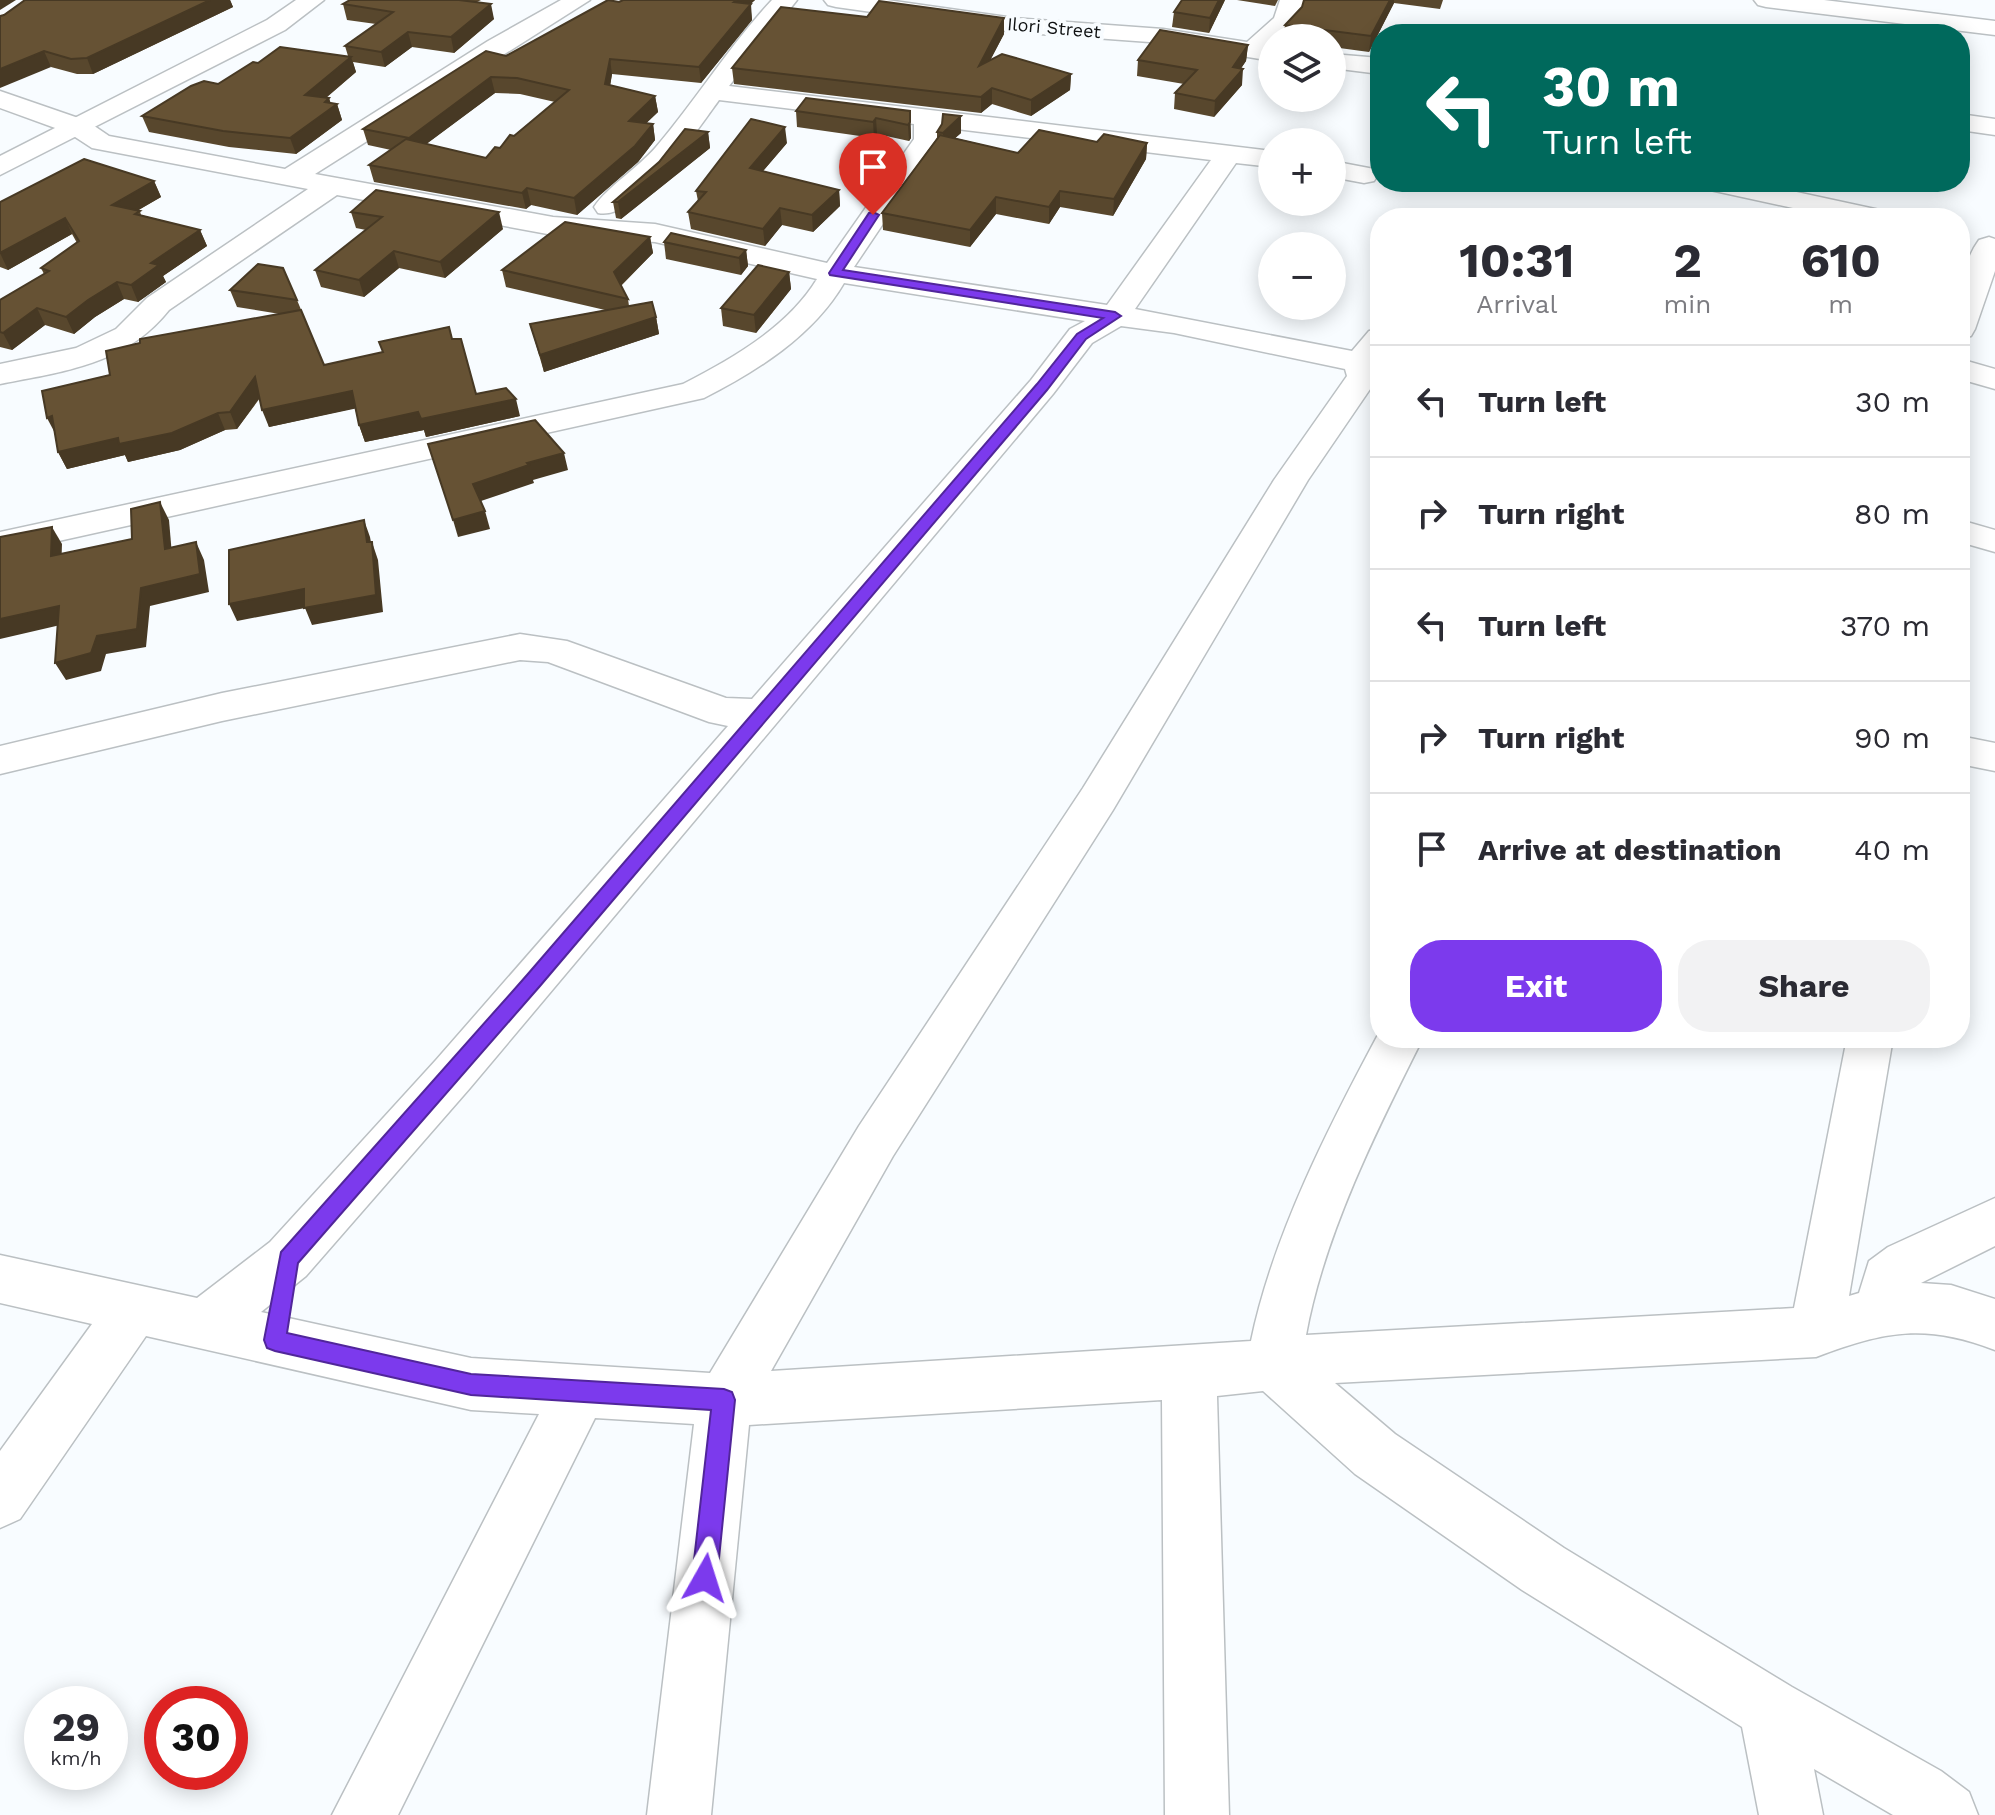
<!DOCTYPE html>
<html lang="en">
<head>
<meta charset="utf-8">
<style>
	:root { --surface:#fff; --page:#f2f2f3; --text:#2b2b33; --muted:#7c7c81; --line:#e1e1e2; --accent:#7c3aed }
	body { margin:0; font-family:"Work Sans",sans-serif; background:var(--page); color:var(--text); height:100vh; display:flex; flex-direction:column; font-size:30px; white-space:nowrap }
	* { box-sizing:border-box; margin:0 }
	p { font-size:26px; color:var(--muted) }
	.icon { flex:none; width:44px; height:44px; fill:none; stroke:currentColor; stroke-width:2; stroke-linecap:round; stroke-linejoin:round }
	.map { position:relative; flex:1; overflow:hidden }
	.drawer { position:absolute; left:1370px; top:208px; width:600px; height:840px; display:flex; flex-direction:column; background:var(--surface); border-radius:32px; box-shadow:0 4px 20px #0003 }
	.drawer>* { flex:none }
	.banner { position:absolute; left:1370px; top:24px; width:600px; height:168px; border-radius:32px; box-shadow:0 4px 20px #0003; background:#00695c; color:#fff; overflow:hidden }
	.controls { position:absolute; left:1258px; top:24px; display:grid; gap:16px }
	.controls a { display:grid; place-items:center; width:88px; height:88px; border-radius:50%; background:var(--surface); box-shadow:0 4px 20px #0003; font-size:40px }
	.speed { position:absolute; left:24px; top:1686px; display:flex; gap:16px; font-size:40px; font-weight:700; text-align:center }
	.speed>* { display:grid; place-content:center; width:104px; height:104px; border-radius:50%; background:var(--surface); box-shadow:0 4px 20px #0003; line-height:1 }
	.speed small { font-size:20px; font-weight:400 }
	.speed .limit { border:12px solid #d22; background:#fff; color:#111 }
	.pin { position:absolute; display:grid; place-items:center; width:68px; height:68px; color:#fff; margin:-82px -34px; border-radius:50% 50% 50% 0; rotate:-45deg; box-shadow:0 0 8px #0007 }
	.pin .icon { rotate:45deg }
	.me { position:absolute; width:88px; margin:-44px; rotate:6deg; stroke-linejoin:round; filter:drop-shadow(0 0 6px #0008) }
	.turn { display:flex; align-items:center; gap:28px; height:168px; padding:0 40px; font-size:36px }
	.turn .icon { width:104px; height:104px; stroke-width:2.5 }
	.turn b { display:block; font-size:56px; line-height:68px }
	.eta { display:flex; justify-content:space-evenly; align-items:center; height:136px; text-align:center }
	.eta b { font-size:48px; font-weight:700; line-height:56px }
	.button { display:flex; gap:16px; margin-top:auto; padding:16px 40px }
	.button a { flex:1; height:92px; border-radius:32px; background:var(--accent); color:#fff; font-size:32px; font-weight:700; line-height:92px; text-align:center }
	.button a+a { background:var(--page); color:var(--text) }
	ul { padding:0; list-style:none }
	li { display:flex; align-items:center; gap:24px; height:112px; padding:0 40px; border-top:2px solid var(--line) }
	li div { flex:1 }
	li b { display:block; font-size:30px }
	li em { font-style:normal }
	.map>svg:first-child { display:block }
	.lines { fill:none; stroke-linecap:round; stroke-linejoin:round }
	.minor-casing { stroke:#bbc0c3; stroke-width:3 }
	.major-casing { stroke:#bbc0c3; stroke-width:3 }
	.minor { fill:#fff; fill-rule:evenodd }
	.major { fill:#fff; fill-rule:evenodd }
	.wall { fill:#58472d; fill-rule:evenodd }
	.shaded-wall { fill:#473924 }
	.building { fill:#665234; stroke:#473924; stroke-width:2 }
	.route { fill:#7c3aed; stroke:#51269a; stroke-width:2 }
	.labels { text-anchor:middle; stroke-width:8; stroke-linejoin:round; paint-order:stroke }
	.far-street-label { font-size:18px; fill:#0e1011; stroke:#f8fcff }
</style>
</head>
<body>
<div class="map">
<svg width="1995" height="1815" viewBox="0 0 1995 1815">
	<rect width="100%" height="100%" fill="#f8fcff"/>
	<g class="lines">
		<defs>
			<g id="minor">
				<path d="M561,0H590L315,174L553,217L655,224L827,263L914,139V124L719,100C698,129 636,222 598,213L594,207C607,187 638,168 656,147C697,99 729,46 772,0H797L729,86L1272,151V167L1236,163L1135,309L1352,351L1369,331L1380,329V358L1376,363L1379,376L1308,480L1113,810L893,1156L771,1371L1251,1341C1273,1235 1329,1126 1380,1031V1038H1423C1377,1129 1324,1235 1306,1335L1794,1308L1847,1038H1893L1849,1296L1859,1293L1869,1261L1888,1247L1995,1198V1246L1921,1283L1951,1285L1995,1299V1350C1925,1323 1885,1331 1816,1357L1335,1383L1395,1434L1564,1548L1792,1687L1941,1771L1969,1792L1978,1815H1893L1814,1769L1823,1815H1759L1742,1727L1522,1590L1355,1474L1263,1391L1217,1396L1229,1815H1165L1162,1400L749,1425L711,1815H647L694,1424L595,1418L398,1815H332L539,1414L471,1410L146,1336L20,1519L0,1528V1451L92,1324L0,1303V1255L197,1298L270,1242L436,1060L728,726L709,722L548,662L520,660L222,721L0,774V746L222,693L520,634L567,641L726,698L752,699L1031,380L1070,329L1085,321L844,283C813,336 757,371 704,398L0,554V532L683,384C732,359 788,327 817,279L655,242L553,235L337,195L169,310C125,365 65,371 0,384V364L76,348L116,329L147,298L308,189L92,148L69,133L0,108V91L87,121L109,136L285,169L488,41ZM940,127L1211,160L1107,305L854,267L940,139ZM1121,326L1174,333L1345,369L1347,376L1274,480L1083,788L859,1126L710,1373L471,1358L261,1312L306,1276L470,1088L1053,394L1092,343Z"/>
				<polygon points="824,0 887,0 1014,18 1163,29 1247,42 1274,18 1280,0 1304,0 1297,21 1281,38 1272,38 1272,61 1163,43 1014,32 836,7 828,5"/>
				<polygon points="1754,0 1824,0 1995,21 1995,35 1766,7 1758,5"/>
				<polygon points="1332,54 1380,58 1380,74 1332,68"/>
				<polygon points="1960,114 1995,119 1995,135 1960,130"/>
				<polygon points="1332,161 1374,169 1378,175 1374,181 1364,183 1332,177"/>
				<polygon points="1697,182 1750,182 1889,212 1893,218 1839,218 1701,188"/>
				<path d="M1989,237L1995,239V271L1975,329L1971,336L1960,338C1960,304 1958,269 1979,240Z"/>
				<polygon points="1960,359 1995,369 1995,389 1960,379"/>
				<polygon points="1960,520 1995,530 1995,552 1960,542"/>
				<polygon points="1960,736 1995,743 1995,771 1960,764"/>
			</g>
			<polygon id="major" points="296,0 324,0 285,30 0,175 0,156 267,20"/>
		</defs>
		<use href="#minor" class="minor-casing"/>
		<use href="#major" class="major-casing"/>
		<use href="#minor" class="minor"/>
		<use href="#major" class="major"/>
	</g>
	<g class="wall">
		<polygon points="25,0 230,0 233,7 93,74 77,74 51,67 4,15"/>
		<polygon points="350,0 481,0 477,2 494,19 454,53 412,47 385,67 353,62 356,72 326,98 329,98 330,103 337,104 342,120 296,154 229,147 149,132 142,116 218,84 258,63 348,56 345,46 376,24 347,20 343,4"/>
		<path d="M623,0H755L750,4L752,20L701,83L612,74L610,85L655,96L658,112L646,123L653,124L655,140L638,162L577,215L531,205L526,209L374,182L369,165L391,150L368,145L363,129L506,56ZM495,93L520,94L555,102L486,158L426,144Z"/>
		<polygon points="1225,0 1209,33 1172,27 1174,12"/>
		<polygon points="1237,0 1278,0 1275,6"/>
		<polygon points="1304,0 1443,0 1440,9 1394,3 1369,52 1332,47 1332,38 1283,38 1285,25 1302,7"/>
		<polygon points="867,17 1004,18 1004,34 990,60 1071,74 1070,90 1031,116 992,104 981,113 734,84 732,68"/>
		<polygon points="1248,45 1246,61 1241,68 1242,85 1214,117 1174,109 1175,93 1184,84 1137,76 1138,60"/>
		<polygon points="796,111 910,111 911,138 909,141 877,134 874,138 797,127"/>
		<polygon points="708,132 710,148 621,219 616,218 613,202"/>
		<polygon points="937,132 961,133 955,138 1018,153 1097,142 1147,143 1146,159 1113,216 1060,207 1049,224 996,214 970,247 883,230 882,213 937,138"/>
		<polygon points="787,143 763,171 839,190 840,206 813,232 782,225 765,246 691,229 688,212 698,201 696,191"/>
		<polygon points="154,181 161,197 137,211 140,211 141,215 200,230 207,246 163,276 166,282 138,302 124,299 95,317 74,334 45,325 12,350 0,347 0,300 44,274 41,268 77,243 72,234 8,270 0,267 0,202"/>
		<polygon points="351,212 503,229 445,278 399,268 364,297 321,287 315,270 366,230 356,228"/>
		<polygon points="650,237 653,253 621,286 628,299 629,306 656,317 659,334 544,372 530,324 605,310 506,287 502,270"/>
		<polygon points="664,242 746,250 748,266 741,275 666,259"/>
		<polygon points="789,272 791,289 756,333 723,326 721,308"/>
		<polygon points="230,290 297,300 324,365 452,339 476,394 520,416 426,437 424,430 365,442 359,425 355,408 269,427 260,398 237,429 225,430 180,450 128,462 125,455 67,469 58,452 110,375 280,314 237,307"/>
	</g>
	<g class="shaded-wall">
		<polygon points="0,0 16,0 0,10"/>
		<polygon points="210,0 230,0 233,7 93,74 87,58"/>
		<polygon points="737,0 755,0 736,18 734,2"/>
		<polygon points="1219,0 1225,0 1209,33 1210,18"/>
		<polygon points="1390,0 1394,0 1394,3 1369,52 1371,36"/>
		<polygon points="491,4 494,19 454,53 451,37"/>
		<polygon points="751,4 752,20 701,83 699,67"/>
		<polygon points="1004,18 1004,34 979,82 979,66"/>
		<polygon points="408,32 412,47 385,67 381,52"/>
		<polygon points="1248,45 1246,61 1232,82 1243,69 1242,85 1214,117 1215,101 1233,67"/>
		<polygon points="44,51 51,67 0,88 0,69"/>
		<polygon points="351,57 356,72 310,111 305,95"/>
		<polygon points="610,59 612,74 608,100 605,84"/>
		<polygon points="1071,74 1070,90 1031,116 1031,100"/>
		<polygon points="491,77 495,93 413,154 409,138"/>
		<polygon points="992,88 992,104 981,113 981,97"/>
		<polygon points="655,96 658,112 632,137 629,121"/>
		<polygon points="329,98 332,107 337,104 342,120 296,154 290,138"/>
		<polygon points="910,111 911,138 909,141 908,125"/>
		<polygon points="961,116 961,133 943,149 943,133"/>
		<polygon points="876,118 877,134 874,138 873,122"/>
		<polygon points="653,124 655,140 638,162 577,215 574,198"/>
		<polygon points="785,127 787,143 752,184 750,168"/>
		<polygon points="708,132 710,148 621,219 618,202"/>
		<polygon points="1147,143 1146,159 1113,216 1114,199"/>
		<polygon points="154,181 161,197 119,221 112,205"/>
		<polygon points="527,188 531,205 526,209 522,193"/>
		<polygon points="839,190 840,206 813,232 812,215"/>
		<polygon points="1060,191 1060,207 1049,224 1049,207"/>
		<polygon points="996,197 996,214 970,247 970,230"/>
		<polygon points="780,208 782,225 765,246 763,229"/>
		<polygon points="499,212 503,229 445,278 440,262"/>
		<polygon points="65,218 72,234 8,270 0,253"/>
		<polygon points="200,230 207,246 163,276 166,282 138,302 131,285 151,263"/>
		<polygon points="650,237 653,253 617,289 614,272"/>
		<polygon points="746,250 748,266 741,275 739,258"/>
		<polygon points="394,251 399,268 364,297 359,280"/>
		<polygon points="789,272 791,289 756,333 754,315"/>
		<polygon points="117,282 124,299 95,317 74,334 66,317 88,300"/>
		<polygon points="37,308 45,325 12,350 3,333"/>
		<polygon points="656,317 659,334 544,372 540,355"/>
		<polygon points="255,377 262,394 237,429 230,412"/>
		<polygon points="352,391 358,408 269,427 262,410"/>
		<polygon points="516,399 520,416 426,437 424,430 365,442 359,425 418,412"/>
		<polygon points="218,413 225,430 180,450 128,462 125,455 67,469 58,452"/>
		<polygon points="52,416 56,435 47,418"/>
		<polygon points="564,453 568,470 533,480 534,483 478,502 473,484 527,463"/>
		<polygon points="160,502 169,520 173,567 165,549"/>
		<polygon points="485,511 490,529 458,537 453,520"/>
		<polygon points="364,520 370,537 373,553 372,542 378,560 383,612 312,625 305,608 237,621 229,604 304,589 367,542"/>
		<polygon points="52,527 62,544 61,574 51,556"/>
		<polygon points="196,542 204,560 209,592 150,606 146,647 106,654 101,671 66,680 55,663 97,636 141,588"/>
		<polygon points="59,606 69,623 0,639 0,619"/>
	</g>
	<g class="building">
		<polygon points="25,0 210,0 87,58 71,59 44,51 0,69 0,16 4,15"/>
		<polygon points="350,0 459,0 491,4 451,37 408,32 381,52 345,46 393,12 343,4"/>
		<polygon points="608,0 619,2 623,0 737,0 734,2 751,4 699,67 610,59 605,84 655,96 629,121 653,124 635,146 574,198 527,188 522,193 369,165 406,139 486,158 495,147 500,148 510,135 514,136 569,90 517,78 491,77 409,138 363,129 486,51 506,56"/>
		<polygon points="1182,0 1219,0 1210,18 1174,12"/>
		<polygon points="1304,0 1390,0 1371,36 1285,25 1302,7"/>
		<polygon points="879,1 1004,18 979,66 1002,54 1071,74 1031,100 992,88 981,97 732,68 781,7 867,17"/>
		<polygon points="1160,30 1248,45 1233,67 1243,69 1215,101 1175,93 1197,70 1138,60"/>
		<polygon points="280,47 351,57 305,95 329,98 325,102 337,104 290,138 223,131 142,116 191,86 204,81 218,84 253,62 258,63"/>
		<polygon points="806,98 910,111 910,122 908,125 876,118 873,122 796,111"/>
		<polygon points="943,114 961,116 943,133 937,132 942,124"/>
		<polygon points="751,119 785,127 750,168 839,190 812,215 780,208 763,229 688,212 706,192 696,191"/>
		<polygon points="685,129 708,132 618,202 613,202 659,162"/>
		<polygon points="1039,130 1097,142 1104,134 1147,143 1114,199 1060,191 1049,207 996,197 970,230 882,213 940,135 1018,153"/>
		<polygon points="84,159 154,181 112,205 140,211 135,214 200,230 151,263 159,265 131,285 117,282 88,300 66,317 37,308 3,333 0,332 0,300 49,271 41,268 79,241 65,218 0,253 0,202"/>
		<polygon points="376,190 499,212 440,262 394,251 359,280 315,270 382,217 351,212"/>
		<polygon points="565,222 650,237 614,272 628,299 502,270"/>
		<polygon points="671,233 746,250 739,258 664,242"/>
		<polygon points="258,264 283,268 297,300 230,290"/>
		<polygon points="758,265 789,272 754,315 721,308"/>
		<polygon points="652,302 656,317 540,355 530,324"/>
		<polygon points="301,310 324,365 383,352 379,342 449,327 452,339 461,339 476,394 506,388 516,399 421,419 418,412 359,425 352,391 262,410 255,377 230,412 218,413 172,433 119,444 118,438 58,452 52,416 47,418 42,391 110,375 106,351 140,343 140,339"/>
		<polygon points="535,420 564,453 527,463 529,465 473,484 485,511 453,520 428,444"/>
		<polygon points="160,502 165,549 196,542 200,574 141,588 137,629 97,636 91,653 55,663 59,606 0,619 0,537 52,527 51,556 132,539 131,509"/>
		<polygon points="364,520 367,542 372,542 376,595 304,608 304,589 229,604 229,550"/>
	</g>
	<polygon class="route" points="873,212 879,215 843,270 1115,312 1121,316 1086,339 1047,390 540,986 298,1263 287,1333 471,1374 724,1389 732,1392 735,1400 717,1578 713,1587 705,1590 696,1587 692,1578 711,1410 471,1395 275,1351 267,1348 264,1340 281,1252 527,975 1037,384 1077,334 1103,318 830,275 829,273 869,213"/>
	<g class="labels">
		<g class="far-street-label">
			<text transform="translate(1054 28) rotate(5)" y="6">Ilori Street</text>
		</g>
	</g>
</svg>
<div class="controls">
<a><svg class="icon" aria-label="layers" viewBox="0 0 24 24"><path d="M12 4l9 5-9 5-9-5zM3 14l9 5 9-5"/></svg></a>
<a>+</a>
<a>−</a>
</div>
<div class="speed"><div>29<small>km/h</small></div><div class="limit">30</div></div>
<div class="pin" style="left:873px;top:215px;background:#d93025"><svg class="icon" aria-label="arrive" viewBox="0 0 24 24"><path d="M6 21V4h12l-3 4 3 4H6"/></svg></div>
<svg class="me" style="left:705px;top:1578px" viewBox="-20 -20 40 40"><path d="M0-17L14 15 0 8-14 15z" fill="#7c3aed" stroke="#fff" stroke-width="4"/></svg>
<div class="banner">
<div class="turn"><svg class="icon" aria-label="left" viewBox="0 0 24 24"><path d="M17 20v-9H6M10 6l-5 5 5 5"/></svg><div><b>30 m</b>Turn left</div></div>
</div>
<section class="drawer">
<div class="eta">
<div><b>10:31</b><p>Arrival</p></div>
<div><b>2</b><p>min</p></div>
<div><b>610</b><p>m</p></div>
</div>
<ul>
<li><svg class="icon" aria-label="left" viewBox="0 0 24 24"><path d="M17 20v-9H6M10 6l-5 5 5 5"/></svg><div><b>Turn left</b></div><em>30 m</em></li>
<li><svg class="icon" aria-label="right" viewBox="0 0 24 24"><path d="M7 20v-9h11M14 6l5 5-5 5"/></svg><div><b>Turn right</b></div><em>80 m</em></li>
<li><svg class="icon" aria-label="left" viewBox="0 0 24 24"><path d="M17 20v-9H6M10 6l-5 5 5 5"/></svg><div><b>Turn left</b></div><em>370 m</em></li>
<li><svg class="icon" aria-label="right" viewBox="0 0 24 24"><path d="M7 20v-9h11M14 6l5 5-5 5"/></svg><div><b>Turn right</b></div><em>90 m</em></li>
<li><svg class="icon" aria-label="arrive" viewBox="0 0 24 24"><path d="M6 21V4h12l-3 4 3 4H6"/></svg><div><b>Arrive at destination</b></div><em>40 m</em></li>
</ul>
<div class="button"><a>Exit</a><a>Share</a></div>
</section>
</div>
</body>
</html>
